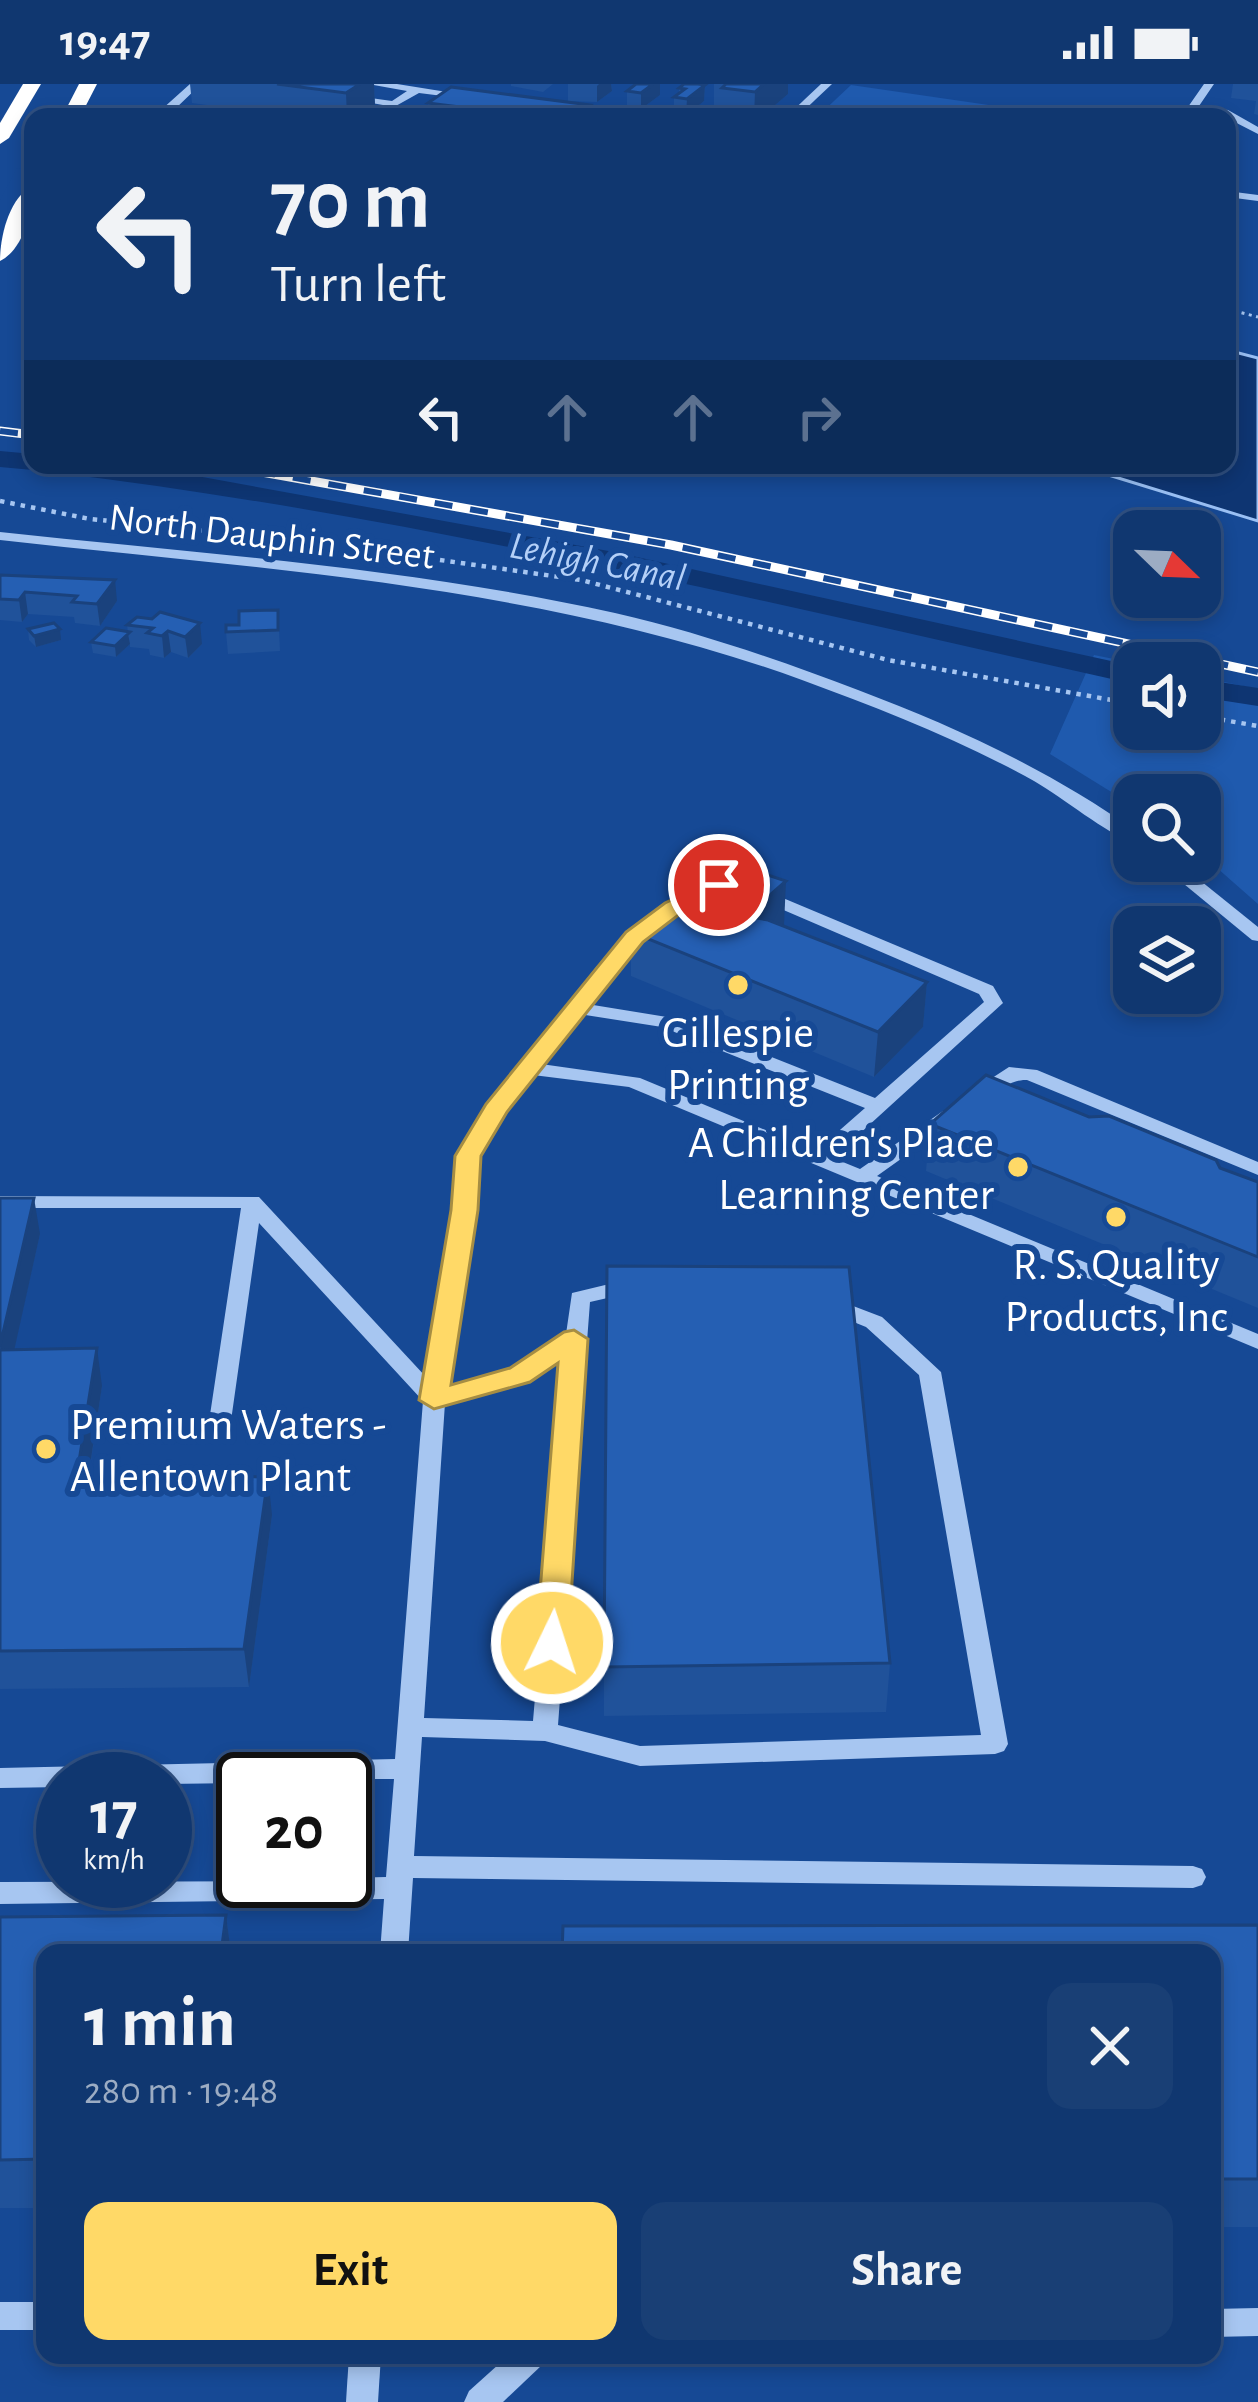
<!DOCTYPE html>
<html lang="en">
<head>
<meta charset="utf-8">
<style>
	:root { --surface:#103770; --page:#193f75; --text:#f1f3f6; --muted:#9cacc3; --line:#305183; --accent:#ffd967 }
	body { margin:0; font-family:"Alegreya Sans",sans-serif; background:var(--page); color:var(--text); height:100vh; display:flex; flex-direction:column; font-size:45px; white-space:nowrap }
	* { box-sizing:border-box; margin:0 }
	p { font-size:39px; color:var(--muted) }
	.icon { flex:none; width:66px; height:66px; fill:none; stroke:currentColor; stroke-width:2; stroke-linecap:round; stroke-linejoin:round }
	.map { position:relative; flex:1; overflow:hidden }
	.side { position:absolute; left:36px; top:1860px; width:1185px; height:420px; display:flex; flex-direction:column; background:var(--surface); border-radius:24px; box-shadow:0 6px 18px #0003,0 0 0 3px var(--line) }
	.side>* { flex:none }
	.top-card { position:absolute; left:24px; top:24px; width:1212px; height:366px; border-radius:24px; box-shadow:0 6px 18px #0003,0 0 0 3px var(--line); background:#103770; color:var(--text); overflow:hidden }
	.needle { width:78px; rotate:113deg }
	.fabs { position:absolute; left:1113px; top:426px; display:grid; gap:24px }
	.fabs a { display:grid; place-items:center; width:108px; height:108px; border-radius:24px; background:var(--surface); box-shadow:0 6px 18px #0003,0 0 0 3px var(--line); font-size:60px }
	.speed { position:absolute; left:36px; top:1668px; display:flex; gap:24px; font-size:60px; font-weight:700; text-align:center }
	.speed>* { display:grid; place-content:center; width:156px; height:156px; border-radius:50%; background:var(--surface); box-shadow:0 6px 18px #0003,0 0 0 3px var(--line); line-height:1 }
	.speed small { font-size:30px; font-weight:400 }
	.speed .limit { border:6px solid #111; border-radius:18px; background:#fff; color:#111 }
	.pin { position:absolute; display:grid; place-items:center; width:102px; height:102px; color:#fff; margin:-51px; border:6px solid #fff; border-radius:50%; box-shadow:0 3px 12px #0007 }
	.me { position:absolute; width:132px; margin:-66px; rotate:4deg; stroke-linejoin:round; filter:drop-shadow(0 0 9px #0008) }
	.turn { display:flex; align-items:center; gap:42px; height:252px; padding:0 48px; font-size:54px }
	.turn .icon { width:156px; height:156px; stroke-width:2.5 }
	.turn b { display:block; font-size:84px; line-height:102px }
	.lanes { display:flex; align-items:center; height:114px; padding:0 48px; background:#0003; justify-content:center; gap:60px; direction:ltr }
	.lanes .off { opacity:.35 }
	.round { display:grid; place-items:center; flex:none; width:126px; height:126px; border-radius:24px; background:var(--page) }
	.head { display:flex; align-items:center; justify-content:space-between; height:204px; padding:0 48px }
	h1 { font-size:72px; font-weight:700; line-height:90px }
	.action { display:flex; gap:24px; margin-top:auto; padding:24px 48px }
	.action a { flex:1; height:138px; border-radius:24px; background:var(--accent); color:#111; font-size:48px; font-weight:700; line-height:138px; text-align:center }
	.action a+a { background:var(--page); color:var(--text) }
	.status { display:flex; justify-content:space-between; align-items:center; height:84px; padding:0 60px; background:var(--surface); direction:ltr }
	.status svg { height:33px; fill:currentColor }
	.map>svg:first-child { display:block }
	.green { fill:#1f5aae }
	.water { fill:#0e3572; stroke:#9ac0f4; stroke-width:3 }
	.pier { fill:#164995 }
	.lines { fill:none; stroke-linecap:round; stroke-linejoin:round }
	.canal { fill:#0e3572; fill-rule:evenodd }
	.path-far1 { stroke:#a7c6f1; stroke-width:3; stroke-dasharray:3 4.5; stroke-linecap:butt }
	.path { stroke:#a7c6f1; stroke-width:4.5; stroke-dasharray:4.5 6; stroke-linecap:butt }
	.minor { fill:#a7c6f1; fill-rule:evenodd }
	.highway { fill:#fff; fill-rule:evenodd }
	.rail-casing { stroke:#fff; stroke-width:9 }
	.rail { stroke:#164995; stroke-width:6; stroke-dasharray:18; stroke-linecap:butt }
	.wall { fill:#20529a }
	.shaded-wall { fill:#1a427d }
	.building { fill:#255fb3; stroke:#1a427d; stroke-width:3 }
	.route { fill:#ffd967; stroke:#a68d43; stroke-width:3 }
	.poi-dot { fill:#ffd967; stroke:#164995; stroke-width:4.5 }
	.labels { text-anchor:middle; stroke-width:12; stroke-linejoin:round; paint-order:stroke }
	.far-street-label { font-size:39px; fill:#fff; stroke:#164995 }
	.far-water-label { font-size:39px; font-style:italic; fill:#b4d0f8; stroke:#164995 }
	.poi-label { font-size:45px; fill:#fff; stroke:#164995 }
</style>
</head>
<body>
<div class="status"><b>19:47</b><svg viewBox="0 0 49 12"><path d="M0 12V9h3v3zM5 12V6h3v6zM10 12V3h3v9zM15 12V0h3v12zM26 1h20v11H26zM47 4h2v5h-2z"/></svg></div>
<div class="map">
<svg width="1258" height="2318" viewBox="0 0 1258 2318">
	<rect width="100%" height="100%" fill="#164995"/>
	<g class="green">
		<polygon points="851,1 1072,33 817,33"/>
		<polygon points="1094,571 1134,579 1134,645 1200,645 1200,593 1258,605 1258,820 1200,769 1200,711 1134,711 1134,722 1050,670"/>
	</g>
	<polygon class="water" points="1227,266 1258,274 1258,437 1076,381 1227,381"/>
	<polygon class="pier" points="17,84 33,85 32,167 0,163 0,116"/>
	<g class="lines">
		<g class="canal">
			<polygon points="0,367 33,370 33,381 44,381 33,386 0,383"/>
			<path d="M45,381L164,386L614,468L1134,582V600C778,521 421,433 58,389Z"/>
			<polygon points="1200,595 1258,604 1258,622 1200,613"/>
		</g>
		<polyline class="path-far1" points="1227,225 1258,233"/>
		<g class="path">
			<polyline points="0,417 90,435 206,447"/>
			<polyline points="440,476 581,496 888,576 1134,620"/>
			<polyline points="1200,632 1258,642"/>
		</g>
		<g class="minor">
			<polygon points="190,0 201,0 174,26 213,33 161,30 161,26"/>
			<polygon points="368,0 397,0 472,12 467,15 419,9 394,23 344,14 349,11 392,17 407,7"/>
			<polygon points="821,0 832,0 797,33 786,33"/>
			<polygon points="1204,0 1214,0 1199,22 1228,26 1258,43 1258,50 1221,31 1195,27 1191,33 1181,33"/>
			<polygon points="564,22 628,30 633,33 560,27"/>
			<polygon points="437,24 483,30 488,33 437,30 408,33"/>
			<polygon points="1227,107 1258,111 1258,117 1227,113"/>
			<path d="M0,448C205,470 413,484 615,529C698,548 779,576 858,606C956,643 1049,686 1134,746V759C1105,749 1064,714 1034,697C960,656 881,625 802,596C544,502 270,486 0,456Z"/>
			<polygon points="1156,777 1176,777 1258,843 1258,857 1252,856"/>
			<path d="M759,804L993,902L1003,919L833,1074L860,1085L943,1027H957L960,1031L957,1035L877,1092L1258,1250V1265L629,1003L533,991L504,1028L478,1072L475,1126L447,1304L512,1286L566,1250L572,1209L630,1195L641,1202L638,1207L590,1218L558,1641L640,1662L981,1651L919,1291L866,1243L819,1224L816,1219L827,1212L882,1233L941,1288L1008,1660L1004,1667L995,1670L640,1682L545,1657L422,1653L414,1772L1193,1782L1202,1785L1206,1793L1202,1801L1193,1804L413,1794L408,1869H380L384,1815L0,1820V1798L345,1797V1794L386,1793L394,1695H243V1699L165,1700V1695H63V1703L0,1704V1684L395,1675L423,1317L259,1139L229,1351L226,1356H210L207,1351L241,1124H0V1112L259,1113L426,1293L455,1126L458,1072L488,1022L567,920L597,882L645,836H657L660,840L611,890L587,920L673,934L875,1014L984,918L979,910L753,813L750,809ZM579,930L662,943L865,1024L816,1067L640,994L541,980ZM564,1272L533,1637L424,1634L445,1319L528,1296Z"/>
			<path d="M1009,983L1037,986L1258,1078V1091L1027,996C1003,995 992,1020 969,1017L966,1013L969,1009Z"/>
			<rect x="0" y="2218" width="45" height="28"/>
			<polygon points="1258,2224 1258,2252 1212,2253 1212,2225"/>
			<polygon points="349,2271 381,2271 378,2318 346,2318"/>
			<polygon points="509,2271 547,2271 542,2281 503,2318 464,2318 469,2307"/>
		</g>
		<g class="highway">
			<polygon points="23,0 41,0 9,54 0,60 0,39"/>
			<polygon points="79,0 97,0 80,33 62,33"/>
			<path d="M33,101C33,126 24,165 0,177C0,152 9,114 33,101Z"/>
		</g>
		<defs>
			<g id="rail">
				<polyline points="0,347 33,351"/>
				<polyline points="222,381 671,461 1258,588"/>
			</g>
		</defs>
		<use href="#rail" class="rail-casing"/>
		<use href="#rail" class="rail"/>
	</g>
	<g class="wall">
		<polygon points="190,0 374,0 375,23 359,33 293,33 192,19"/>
		<polygon points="511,0 553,0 543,8 511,2"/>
		<polygon points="568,0 611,0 612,7 597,18 568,17"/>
		<polygon points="636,0 660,0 660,11 641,25 627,23 627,7"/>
		<polygon points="714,0 788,0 788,10 761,33 721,33 721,25 714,24"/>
		<polygon points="1233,0 1258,0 1258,31 1254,30 1256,17 1231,14"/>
		<polygon points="705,1 704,17 686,32 674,30 674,13 679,9 679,4"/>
		<polygon points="428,19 590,33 428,33"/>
		<polygon points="0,491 117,517 100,542 75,539 74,533 28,530 22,538 0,536"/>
		<polygon points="278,526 280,567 228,570 226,548"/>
		<polygon points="137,533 202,560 188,574 171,568 164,574 150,571 149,565 130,563 130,560 116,573 93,569 91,558 128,548 127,541"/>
		<polygon points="28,545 61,556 36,563 29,556"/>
		<polygon points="784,841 927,898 923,943 874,993 631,892 631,848"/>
		<polygon points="1089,1033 1258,1098 1258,1224 926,1087 930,1040"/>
		<polygon points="0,1114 40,1150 14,1265 102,1302 89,1391 272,1431 249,1603 0,1605"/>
		<polygon points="890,1579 886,1628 604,1632 604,1583"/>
		<polygon points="226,1831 231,1869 45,1869 45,2124 0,2124 0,1833"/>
		<polygon points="1258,1841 1258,2143 1212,2143 1212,1869"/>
	</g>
	<g class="shaded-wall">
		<polygon points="360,0 374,0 375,23 359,33 347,33 346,9"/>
		<polygon points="599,0 611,0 612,7 597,18 597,2"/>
		<polygon points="653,0 660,0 660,11 641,25 641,9"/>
		<polygon points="764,0 788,0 788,10 761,33 754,33 755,8"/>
		<polygon points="705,1 704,17 686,32 687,15"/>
		<polygon points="590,21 590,33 573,33"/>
		<polygon points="115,496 117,517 100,542 97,520"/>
		<polygon points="25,508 28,530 22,538 19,516"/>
		<polygon points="200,539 202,560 188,574 185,553"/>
		<polygon points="60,545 61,556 36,563 34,552"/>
		<polygon points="168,547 171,568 164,574 162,552"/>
		<polygon points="128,550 130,560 116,573 115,562"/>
		<polygon points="786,797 784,841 745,877 746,832"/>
		<polygon points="927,898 923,943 874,993 878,948"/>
		<polygon points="34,1114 40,1150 6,1303 0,1262"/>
		<polygon points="97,1264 102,1302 83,1428 77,1390"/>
		<polygon points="268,1393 272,1431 249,1603 244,1565"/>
		<polygon points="226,1831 231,1869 221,1869"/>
	</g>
	<g class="building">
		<polygon points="277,0 360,0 346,9"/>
		<polygon points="636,0 653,0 641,9 627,7"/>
		<polygon points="684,0 698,0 705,1 687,15 674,13 685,5 679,4"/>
		<polygon points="726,0 764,0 755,8 722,4"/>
		<polygon points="451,3 590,21 573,33 539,33 428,19"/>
		<polygon points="0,491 115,496 97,520 72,518 77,512 25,508 19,516 0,515"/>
		<polygon points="278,526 278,546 226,548 226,541 239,541 239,527"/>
		<polygon points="160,528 200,539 185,553 168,547 162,552 147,549 153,544 127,541 137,533 152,535"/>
		<polygon points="54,539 60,545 34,552 28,545"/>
		<polygon points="106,544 130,548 115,562 91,558"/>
		<polygon points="731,779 786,797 746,832 768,836 927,898 878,948 631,848"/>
		<polygon points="986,991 1089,1033 1109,1032 1216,1076 1220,1084 1258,1098 1258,1173 930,1040"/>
		<polygon points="0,1114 34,1114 0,1262"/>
		<polygon points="607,1182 849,1183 890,1579 604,1583"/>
		<polygon points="97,1264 77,1390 268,1393 244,1565 0,1567 0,1266"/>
		<polygon points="226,1831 221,1869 45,1869 45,2075 0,2076 0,1833"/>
		<polygon points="1258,1841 1258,2095 1212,2095 1212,1869 562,1869 563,1842"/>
	</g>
	<polygon class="route" points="719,794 731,801 728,806 681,829 643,858 507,1028 481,1072 478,1126 451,1301 510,1284 564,1248 574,1246 588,1255 568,1559 564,1567 541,1567 536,1559 558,1279 530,1298 434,1325 419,1316 451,1126 455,1072 486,1020 626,848 665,819"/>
	<g class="poi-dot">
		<circle cx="738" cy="901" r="12"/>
		<circle cx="1018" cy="1083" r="12"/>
		<circle cx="1116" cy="1133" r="12"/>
		<circle cx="46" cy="1365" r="12"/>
	</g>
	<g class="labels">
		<g class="far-street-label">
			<text transform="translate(272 451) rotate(7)" y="14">North Dauphin Street</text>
		</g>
		<g class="far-water-label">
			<text transform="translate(598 476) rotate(11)" y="14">Lehigh Canal</text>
		</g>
		<g class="poi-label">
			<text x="738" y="963">Gillespie<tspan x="738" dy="52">Printing</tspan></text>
			<text x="994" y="1073" text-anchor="end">A Children's Place<tspan x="994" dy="52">Learning Center</tspan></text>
			<text x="1116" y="1195">R. S. Quality<tspan x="1116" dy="52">Products, Inc</tspan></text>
			<text x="70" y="1355" text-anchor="start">Premium Waters -<tspan x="70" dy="52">Allentown Plant</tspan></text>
		</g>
	</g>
</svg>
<div class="fabs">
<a><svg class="needle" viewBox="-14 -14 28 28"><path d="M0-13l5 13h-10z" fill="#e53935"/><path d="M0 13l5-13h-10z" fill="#9cacc3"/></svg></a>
<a><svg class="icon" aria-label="sound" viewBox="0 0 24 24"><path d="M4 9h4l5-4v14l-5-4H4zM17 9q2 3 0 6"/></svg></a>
<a><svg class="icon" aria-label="search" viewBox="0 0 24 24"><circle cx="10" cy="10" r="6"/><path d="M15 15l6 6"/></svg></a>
<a><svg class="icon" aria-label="layers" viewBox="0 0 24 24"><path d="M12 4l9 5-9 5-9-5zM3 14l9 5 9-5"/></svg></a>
</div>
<div class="speed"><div>17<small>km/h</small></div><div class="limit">20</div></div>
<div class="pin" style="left:719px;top:801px;background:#d93025"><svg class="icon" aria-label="arrive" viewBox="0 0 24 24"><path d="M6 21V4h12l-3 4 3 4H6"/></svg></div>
<svg class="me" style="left:552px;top:1559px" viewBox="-20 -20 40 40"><circle r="17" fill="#ffd967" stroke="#fff" stroke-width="3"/><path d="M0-11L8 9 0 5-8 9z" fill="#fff"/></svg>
<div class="top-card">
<div class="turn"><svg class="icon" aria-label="left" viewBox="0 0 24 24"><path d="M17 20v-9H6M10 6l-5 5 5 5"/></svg><div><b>70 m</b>Turn left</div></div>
<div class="lanes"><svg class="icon" aria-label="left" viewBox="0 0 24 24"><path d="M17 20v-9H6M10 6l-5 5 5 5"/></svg><svg class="icon off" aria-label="ahead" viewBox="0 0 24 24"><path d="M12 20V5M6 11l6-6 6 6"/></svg><svg class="icon off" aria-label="ahead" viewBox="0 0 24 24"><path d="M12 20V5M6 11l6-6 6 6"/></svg><svg class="icon off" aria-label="right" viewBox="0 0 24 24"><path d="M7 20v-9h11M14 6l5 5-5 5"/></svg></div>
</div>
<section class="side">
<div class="head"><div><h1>1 min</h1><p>280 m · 19:48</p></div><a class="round"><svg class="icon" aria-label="close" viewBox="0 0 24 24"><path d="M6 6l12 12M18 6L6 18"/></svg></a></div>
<div class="action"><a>Exit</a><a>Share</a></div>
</section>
</div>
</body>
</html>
